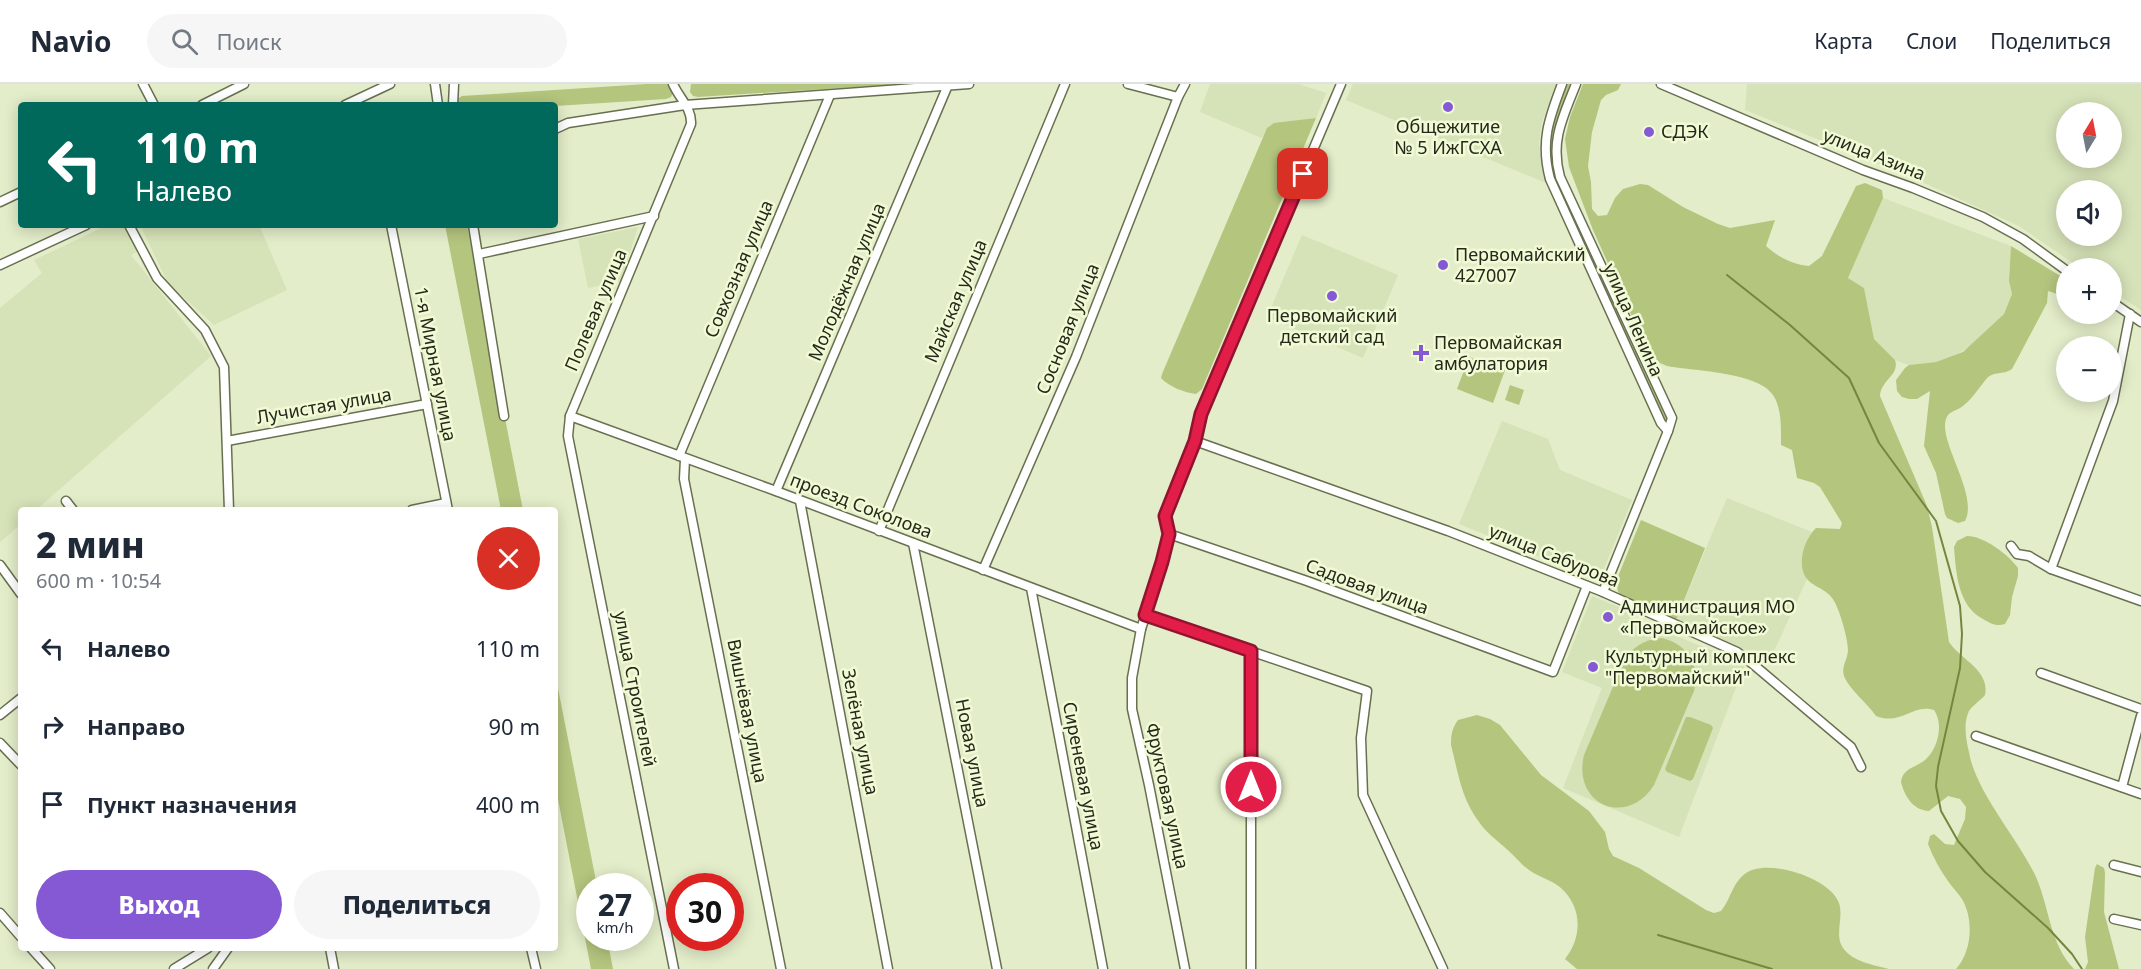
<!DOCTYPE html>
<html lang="ru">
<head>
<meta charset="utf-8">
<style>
	:root { --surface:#fff; --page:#f6f6f7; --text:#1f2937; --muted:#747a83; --line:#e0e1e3; --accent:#8559d3 }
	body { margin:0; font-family:"Noto Sans",sans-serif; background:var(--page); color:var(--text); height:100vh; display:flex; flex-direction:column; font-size:22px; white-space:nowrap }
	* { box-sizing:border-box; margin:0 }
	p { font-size:20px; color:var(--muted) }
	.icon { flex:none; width:33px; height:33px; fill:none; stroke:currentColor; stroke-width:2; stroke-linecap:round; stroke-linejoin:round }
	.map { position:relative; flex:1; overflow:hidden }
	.drawer { position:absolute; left:18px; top:423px; width:540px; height:444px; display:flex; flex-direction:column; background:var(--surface); border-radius:6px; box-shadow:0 3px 15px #0003 }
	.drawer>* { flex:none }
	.top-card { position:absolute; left:18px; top:18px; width:540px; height:126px; border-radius:6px; box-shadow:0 3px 15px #0003; background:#00695c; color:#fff; overflow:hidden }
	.needle { width:39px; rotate:10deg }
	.controls { position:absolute; left:2056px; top:18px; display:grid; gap:12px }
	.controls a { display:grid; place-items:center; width:66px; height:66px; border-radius:50%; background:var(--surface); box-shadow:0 3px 15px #0003; font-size:30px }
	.speed { position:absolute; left:576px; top:789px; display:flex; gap:12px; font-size:30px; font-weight:700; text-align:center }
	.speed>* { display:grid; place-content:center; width:78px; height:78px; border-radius:50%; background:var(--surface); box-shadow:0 3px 15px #0003; line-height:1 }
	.speed small { font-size:15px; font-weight:400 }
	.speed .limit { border:9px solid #d22; background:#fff; color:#111 }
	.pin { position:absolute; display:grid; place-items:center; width:51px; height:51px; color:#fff; margin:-26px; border-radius:12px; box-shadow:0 3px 9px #0006 }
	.me { position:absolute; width:66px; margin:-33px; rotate:0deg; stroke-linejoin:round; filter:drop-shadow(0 0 4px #0008) }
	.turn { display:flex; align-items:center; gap:21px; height:126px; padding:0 18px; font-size:27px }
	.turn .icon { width:78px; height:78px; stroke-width:2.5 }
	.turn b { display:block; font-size:42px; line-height:51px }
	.round { display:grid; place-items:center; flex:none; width:63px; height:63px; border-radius:32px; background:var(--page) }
	.summary { display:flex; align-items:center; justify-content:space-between; height:102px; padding:0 18px }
	h1 { font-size:36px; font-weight:800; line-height:45px }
	.cta { display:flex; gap:12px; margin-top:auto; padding:12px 18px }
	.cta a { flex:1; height:69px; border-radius:36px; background:var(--accent); color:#fff; font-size:24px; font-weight:800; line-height:69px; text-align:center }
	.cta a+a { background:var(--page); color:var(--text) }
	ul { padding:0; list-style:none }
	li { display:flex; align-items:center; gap:18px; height:78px; padding:0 18px }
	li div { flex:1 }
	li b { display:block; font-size:22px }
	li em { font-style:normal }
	header { display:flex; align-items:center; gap:36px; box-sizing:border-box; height:84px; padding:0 30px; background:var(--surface); border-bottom:2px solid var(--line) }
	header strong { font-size:28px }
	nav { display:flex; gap:33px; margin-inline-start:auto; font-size:21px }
	.search { width:420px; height:54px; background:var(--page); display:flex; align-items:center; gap:15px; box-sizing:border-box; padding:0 21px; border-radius:33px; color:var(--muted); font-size:22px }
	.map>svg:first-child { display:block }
	.built { fill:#d6e2b8; fill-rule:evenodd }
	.green { fill:#b4c57e }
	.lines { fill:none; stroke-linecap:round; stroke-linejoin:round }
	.stream { stroke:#76863f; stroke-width:2 }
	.minor-casing { stroke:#677050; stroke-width:11 }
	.minor { stroke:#fff; stroke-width:8 }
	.route-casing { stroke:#92132f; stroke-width:15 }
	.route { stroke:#e11d48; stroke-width:10 }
	.poi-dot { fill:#8559d3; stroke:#f0fbd6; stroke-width:2 }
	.labels { text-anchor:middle; stroke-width:5; stroke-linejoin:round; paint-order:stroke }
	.poi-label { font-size:18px; fill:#25281b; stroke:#f0fbd6; text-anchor:start }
	.street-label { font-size:18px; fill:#25281b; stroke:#f0fbd6 }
</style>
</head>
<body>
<header>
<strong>Navio</strong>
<div class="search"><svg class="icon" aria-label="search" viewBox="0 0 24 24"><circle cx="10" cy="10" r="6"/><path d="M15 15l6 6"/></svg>Поиск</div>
<nav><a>Карта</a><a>Слои</a><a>Поделиться</a></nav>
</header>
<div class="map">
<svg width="2141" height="885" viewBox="0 0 2141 885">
	<rect width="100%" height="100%" fill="#e3edc9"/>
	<g class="built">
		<polygon points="1210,0 1299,0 1326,9 1316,34 1270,41 1262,54 1200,28"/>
		<polygon points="1353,0 1556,0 1542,38 1539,58 1541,78 1546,99 1346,16"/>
		<path d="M1747,0H2141V226L2112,207V184H2080L2019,142L1909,92L1745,26ZM2067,28H2112V74H2067ZM2067,106H2112V152H2067Z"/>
		<polygon points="1883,114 2011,162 2009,197 2012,210 2004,230 1969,263 1956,271 1936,278 1909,281 1895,276 1874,255 1864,204 1848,194"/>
		<polygon points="108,141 123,141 138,167 131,171 211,272 36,426 21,426 21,440 0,458 0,224 42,189 34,176"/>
		<polygon points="140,141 259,141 287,206 214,241 168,199"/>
		<polygon points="638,143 621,197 588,204 578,155"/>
		<polygon points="1302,151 1398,191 1363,274 1267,233"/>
		<polygon points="1502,337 1548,355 1560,386 1632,416 1599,497 1459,440"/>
		<polygon points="1727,414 1812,448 1808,455 1802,480 1807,495 1770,576 1676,536"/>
		<polygon points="1592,512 1634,529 1632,534 1745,580 1679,753 1563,704 1602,604 1562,588"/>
	</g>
	<g class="green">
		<polygon points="647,0 670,0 673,9 671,13 666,15 555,22 455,21 456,16 462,12"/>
		<polygon points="691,0 903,0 698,13 693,12 690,8"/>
		<polygon points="1565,0 1570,0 1553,51 1554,79 1669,335 1664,337 1551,87 1548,50"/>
		<path d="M1583,0H1621L1618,6L1606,11L1601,16L1592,48L1588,82L1591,98L1592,125L1598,132L1607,131L1615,114L1623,105L1640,100L1648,101L1683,123L1718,140L1730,144L1775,136L1766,162C1778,173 1793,181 1809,182L1822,172L1856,102L1865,99L1882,106L1883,114L1848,194L1864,204L1874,255L1895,276C1900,291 1881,296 1880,312L1927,422L1932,443L1949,558C1961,576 1990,586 1985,611C1980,617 1973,621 1969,627C1963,639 1966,656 1969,668C1975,707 2019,756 2036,793C2049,822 2050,861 2074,885H1956C1972,868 1974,835 1962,815C1958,809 1952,803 1948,797C1940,786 1933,773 1928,760L1930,752L1934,750L1945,760L1954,761L1965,735L1966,723L1960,715L1948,712L1929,727C1913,726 1905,713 1901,698C1903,684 1915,684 1925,676C1938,665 1944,640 1934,626C1912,619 1902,642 1876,632C1868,620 1849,605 1844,592C1841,582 1848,575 1848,566C1848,555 1840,527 1834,517C1828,504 1809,503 1804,490C1798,475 1805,455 1816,444L1840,445L1842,439L1820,403L1814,399L1797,394L1792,366L1781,361C1781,346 1782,324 1773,311C1758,288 1693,287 1667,282L1660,279L1647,266L1593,146L1569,83L1565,55L1570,33Z"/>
		<path d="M1316,34L1202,305L1196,310C1185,309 1168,302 1161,294L1162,290L1267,44L1274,39Z"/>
		<polygon points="445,141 467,141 523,426 501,426"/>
		<path d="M2011,162L2067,196V213L2048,207L2047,219L2012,285C2004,291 1996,287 1988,293C1980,302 1973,314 1964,321C1958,327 1949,326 1946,335C1938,357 1979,411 1965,437L1958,439L1947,434L1945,430L1936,389L1924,362L1930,307L1917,315H1909L1902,313L1897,307L1896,296L1905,284L1909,281L1936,278L1963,268L2004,230L2012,210L2009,197Z"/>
		<polygon points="1469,273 1505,286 1493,319 1457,305"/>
		<polygon points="1510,301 1524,306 1519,321 1505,316"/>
		<path d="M1641,436L1705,464L1676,536L1621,513C1616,506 1616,499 1619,490Z"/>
		<path d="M1967,452C1984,452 2009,471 2018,484V492L2012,513L2010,531L2005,540C1996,543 1990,539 1983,535C1958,522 1956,489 1954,463L1957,457Z"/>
		<path d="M1662,554C1688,561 1700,580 1694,607L1654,701C1627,744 1572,721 1584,671L1624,577C1633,562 1644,556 1662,554Z"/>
		<polygon points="555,589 597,802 590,802 590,854 607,854 613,885 591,885 555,700"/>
		<path d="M1477,631L1490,635L1500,641L1541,691L1589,727L1605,748L1609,765L1613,772L1639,784L1706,826L1714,829L1721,827C1731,815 1732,799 1746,789C1769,774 1830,794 1839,819C1844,834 1834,851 1843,864C1853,878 1874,881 1889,885H1577L1565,875C1582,854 1583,824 1561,804C1552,796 1539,793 1529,786C1523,782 1518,776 1512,770C1501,759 1488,751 1479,738C1461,714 1458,688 1451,661C1451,651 1452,644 1458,636Z"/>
		<polygon points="1686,633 1690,633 1711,641 1713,644 1693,695 1690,697 1667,688 1665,685"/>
		<polygon points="2097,780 2104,784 2105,789 2104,828 2119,885 2085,885 2088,878 2085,853 2095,784"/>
	</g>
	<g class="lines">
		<g class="stream">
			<polyline points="1727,191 1790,241 1849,294 1879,359 1936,437 1960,522 1962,550 1960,584 1938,683 1936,702 1941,727 1958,757 1985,788 2048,844 2072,870 2082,885"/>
			<polyline points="1658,851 1772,885"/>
		</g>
		<defs>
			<g id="minor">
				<polyline points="143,0 154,21"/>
				<polyline points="435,0 438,21"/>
				<path d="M673,0C679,14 692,24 691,40L570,332L568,352L674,885"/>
				<polyline points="1128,0 1178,13"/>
				<path d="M1562,0C1549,34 1540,58 1550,95L1661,339L1668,347"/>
				<path d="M1576,0C1563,33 1550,57 1560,93L1672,334L1668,347L1603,508"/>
				<polyline points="1661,0 1863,86 1913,104 1983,133 2023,155 2067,187"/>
				<polyline points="202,21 244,0"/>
				<polyline points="345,21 390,0"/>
				<polyline points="453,21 454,0"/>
				<polyline points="555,45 568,39 685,21 969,0"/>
				<polyline points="0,118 21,108"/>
				<polyline points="129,141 157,194 205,246 224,283 229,426"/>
				<polyline points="391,141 448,426"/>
				<polyline points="473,141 504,332"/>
				<polyline points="479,170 654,132"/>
				<polyline points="0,181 86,141"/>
				<polyline points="2112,218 2141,238"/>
				<polyline points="570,332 776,407 1141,545"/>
				<polyline points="227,357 427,320"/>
				<polyline points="1195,357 1448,447 1603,508 1737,568 1748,576 1851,663 1861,683"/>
				<polyline points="679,372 830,11"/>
				<polyline points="685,375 684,395 781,885"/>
				<polyline points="776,407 948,1"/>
				<polyline points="66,417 73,426"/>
				<polyline points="800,417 888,885"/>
				<polyline points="412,426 446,419"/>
				<polyline points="879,447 1065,0"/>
				<polyline points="1169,450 1307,497 1553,588 1587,502"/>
				<polyline points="913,459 997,885"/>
				<polyline points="2011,462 2017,470 2029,472 2051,485 2141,517"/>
				<polyline points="0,481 21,510"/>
				<polyline points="2051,485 2113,317 2130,230"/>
				<polyline points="983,486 1076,273 1178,13 1185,0"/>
				<polyline points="1031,504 1103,885"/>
				<polyline points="1145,531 1367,607 1361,654 1363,711 1443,885"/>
				<polyline points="1251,567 1251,885"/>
				<polyline points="2041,589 2141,625"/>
				<polyline points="0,631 21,614"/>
				<polyline points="1976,652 2141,710"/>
				<polyline points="0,659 21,681"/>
				<polyline points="2122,703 2141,632"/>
				<polyline points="2114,781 2141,788"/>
				<polyline points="0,829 21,853"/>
				<polyline points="2114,835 2141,841"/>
				<polyline points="31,864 50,885"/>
				<polyline points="330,864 334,885"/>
				<polyline points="531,864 536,885"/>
				<polyline points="174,885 208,864"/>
				<polyline points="213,885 228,864"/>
				<polyline points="1185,885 1149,701 1132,625 1132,594 1141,545 1163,478 1169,450 1165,432 1195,357 1201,330 1341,0"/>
			</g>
		</defs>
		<use href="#minor" class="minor-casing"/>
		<use href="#minor" class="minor"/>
	</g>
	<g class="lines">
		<defs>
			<polyline id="route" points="1251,703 1251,567 1145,531 1162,478 1169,450 1165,432 1195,357 1201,330 1303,90"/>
		</defs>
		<use href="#route" class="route-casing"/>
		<use href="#route" class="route"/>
	</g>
	<g class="poi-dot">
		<circle cx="1448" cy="23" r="6"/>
		<circle cx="1649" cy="48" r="6"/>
		<circle cx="1443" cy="181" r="6"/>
		<circle cx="1332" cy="212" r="6"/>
		<path d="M1418 260h6v6h6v6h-6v6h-6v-6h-6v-6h6z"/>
		<circle cx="1608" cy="533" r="6"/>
		<circle cx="1593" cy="583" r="6"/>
	</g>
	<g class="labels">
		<g class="poi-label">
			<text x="1448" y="49" text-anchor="middle">Общежитие<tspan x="1448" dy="21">№ 5 ИжГСХА</tspan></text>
			<text x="1661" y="54">СДЭК</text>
			<text x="1455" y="177">Первомайский<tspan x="1455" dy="21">427007</tspan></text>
			<text x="1332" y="238" text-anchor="middle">Первомайский<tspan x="1332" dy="21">детский сад</tspan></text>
			<text x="1434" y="265">Первомайская<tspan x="1434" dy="21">амбулатория</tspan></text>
			<text x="1620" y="529">Администрация МО<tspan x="1620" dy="21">«Первомайское»</tspan></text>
			<text x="1605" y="579">Культурный комплекс<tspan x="1605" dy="21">"Первомайский"</tspan></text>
		</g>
		<g class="street-label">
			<text transform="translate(1874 71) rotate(22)" y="6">улица Азина</text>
			<text transform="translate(739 185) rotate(-67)" y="6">Совхозная улица</text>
			<text transform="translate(847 198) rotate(-67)" y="6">Молодёжная улица</text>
			<text transform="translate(956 217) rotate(-67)" y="6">Майская улица</text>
			<text transform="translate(596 226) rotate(-67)" y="6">Полевая улица</text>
			<text transform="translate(1633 236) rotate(66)" y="6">улица Ленина</text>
			<text transform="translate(1068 245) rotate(-68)" y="6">Сосновая улица</text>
			<text transform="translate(435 280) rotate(79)" y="6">1-я Мирная улица</text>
			<text transform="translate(324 322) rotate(-10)" y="6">Лучистая улица</text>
			<text transform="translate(861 422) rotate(21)" y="6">проезд Соколова</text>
			<text transform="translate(1554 472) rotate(22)" y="6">улица Сабурова</text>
			<text transform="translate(1367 503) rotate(20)" y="6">Садовая улица</text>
			<text transform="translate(635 605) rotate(79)" y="6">улица Строителей</text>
			<text transform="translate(747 627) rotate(79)" y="6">Вишнёвая улица</text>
			<text transform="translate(860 648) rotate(79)" y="6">Зелёная улица</text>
			<text transform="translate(972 669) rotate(79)" y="6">Новая улица</text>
			<text transform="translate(1083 692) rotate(79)" y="6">Сиреневая улица</text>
			<text transform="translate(1167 712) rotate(78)" y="6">Фруктовая улица</text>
		</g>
	</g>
</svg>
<div class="controls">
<a><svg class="needle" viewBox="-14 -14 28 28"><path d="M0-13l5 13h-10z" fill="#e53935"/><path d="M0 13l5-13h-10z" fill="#747a83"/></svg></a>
<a><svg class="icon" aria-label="sound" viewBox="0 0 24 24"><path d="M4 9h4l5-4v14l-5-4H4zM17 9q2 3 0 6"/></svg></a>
<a>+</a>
<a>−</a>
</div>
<div class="speed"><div>27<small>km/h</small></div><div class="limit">30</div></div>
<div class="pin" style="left:1303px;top:90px;background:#d93025"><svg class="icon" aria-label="arrive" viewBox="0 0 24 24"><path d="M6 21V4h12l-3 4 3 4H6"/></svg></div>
<svg class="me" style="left:1251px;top:703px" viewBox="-20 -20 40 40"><circle r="17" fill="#e11d48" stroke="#fff" stroke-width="3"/><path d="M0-11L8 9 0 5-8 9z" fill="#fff"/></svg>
<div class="top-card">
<div class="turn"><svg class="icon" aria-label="left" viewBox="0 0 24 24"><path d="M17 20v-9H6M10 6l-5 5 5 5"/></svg><div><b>110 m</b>Налево</div></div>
</div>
<section class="drawer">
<div class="summary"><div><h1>2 мин</h1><p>600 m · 10:54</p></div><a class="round" style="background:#d93025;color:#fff"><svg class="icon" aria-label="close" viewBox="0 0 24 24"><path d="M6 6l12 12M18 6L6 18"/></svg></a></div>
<ul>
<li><svg class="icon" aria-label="left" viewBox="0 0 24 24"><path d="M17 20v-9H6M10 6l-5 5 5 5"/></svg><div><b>Налево</b></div><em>110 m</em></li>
<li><svg class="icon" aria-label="right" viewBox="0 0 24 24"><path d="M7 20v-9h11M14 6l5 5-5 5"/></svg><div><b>Направо</b></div><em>90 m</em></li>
<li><svg class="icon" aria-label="arrive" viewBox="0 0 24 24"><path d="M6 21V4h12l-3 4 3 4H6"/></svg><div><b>Пункт назначения</b></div><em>400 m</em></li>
</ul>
<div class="cta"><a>Выход</a><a>Поделиться</a></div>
</section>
</div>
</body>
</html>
